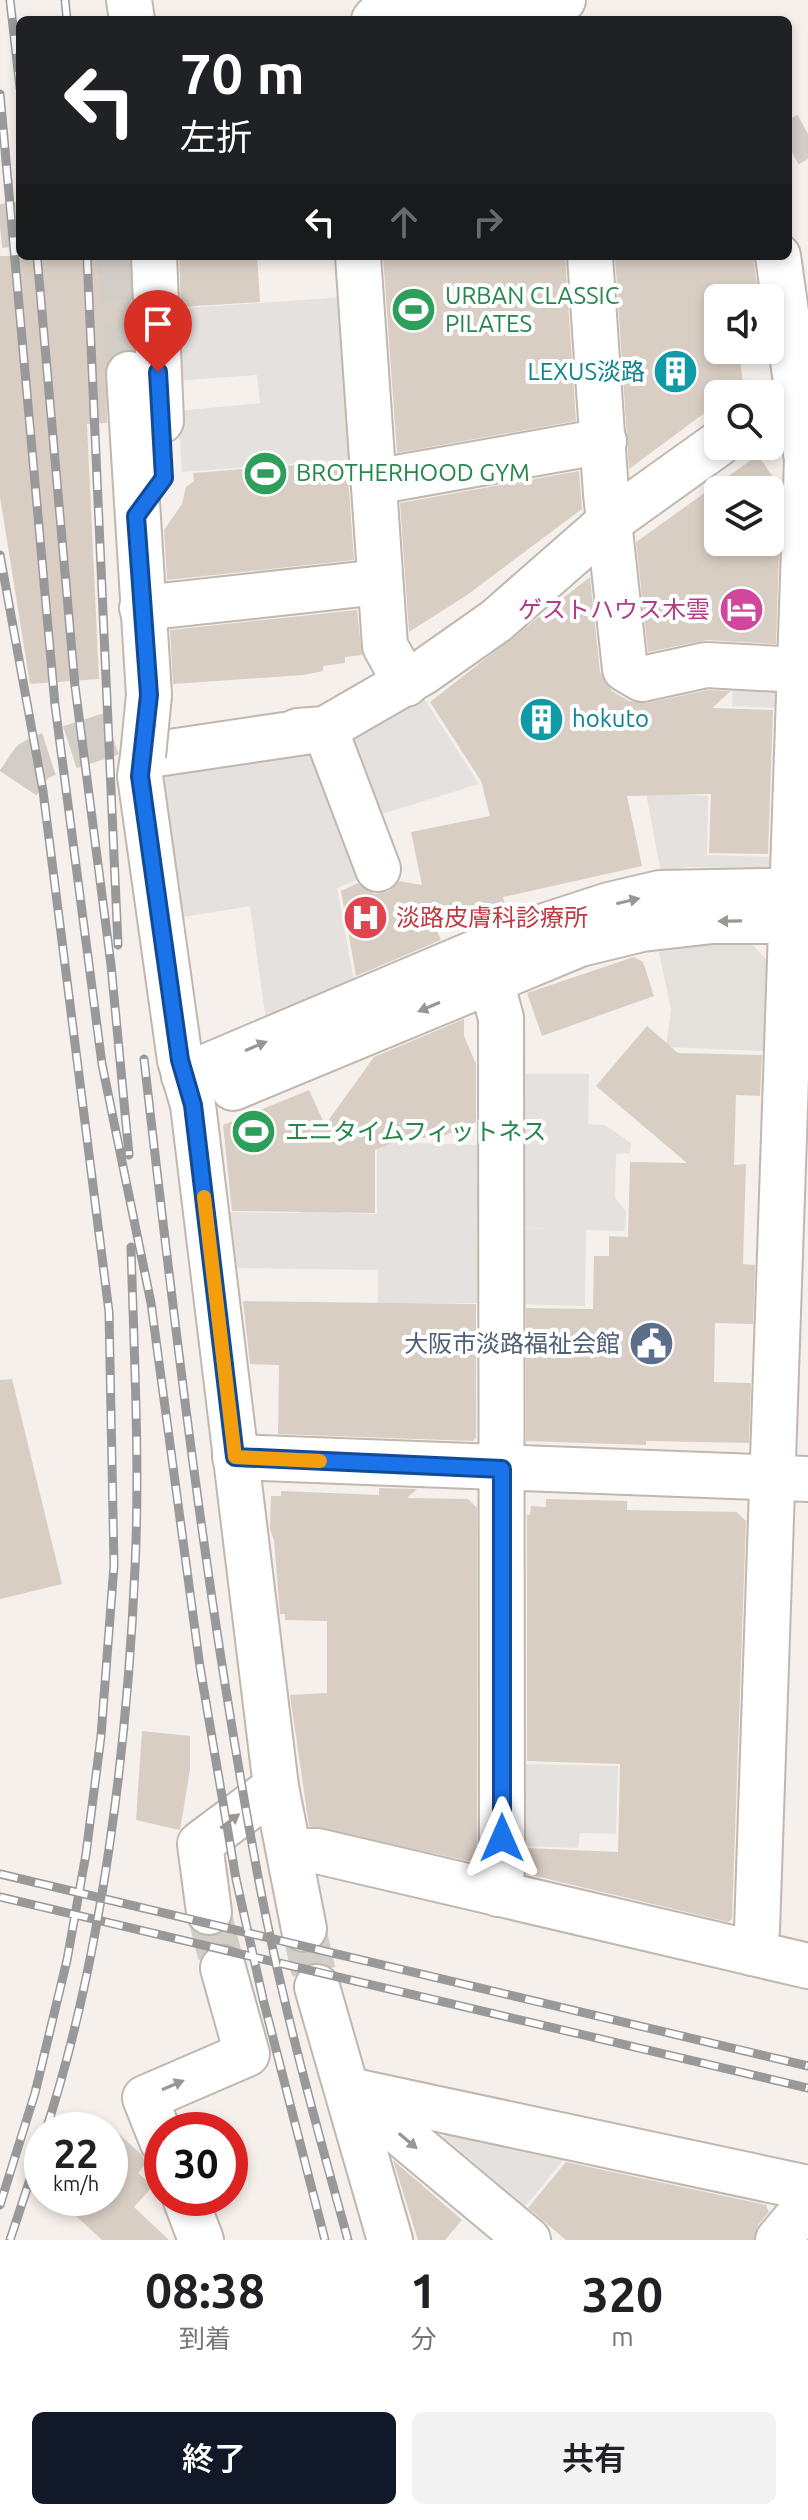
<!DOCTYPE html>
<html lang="ja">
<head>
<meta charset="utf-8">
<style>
	:root { --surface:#fff; --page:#f2f2f2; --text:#202124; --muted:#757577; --accent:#111827 }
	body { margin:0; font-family:Ubuntu,"Noto Sans JP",sans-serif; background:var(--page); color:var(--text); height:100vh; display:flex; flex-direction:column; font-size:30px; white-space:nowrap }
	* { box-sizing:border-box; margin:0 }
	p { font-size:26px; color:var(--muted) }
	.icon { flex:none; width:44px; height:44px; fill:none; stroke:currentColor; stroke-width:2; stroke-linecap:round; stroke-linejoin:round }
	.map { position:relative; height:2240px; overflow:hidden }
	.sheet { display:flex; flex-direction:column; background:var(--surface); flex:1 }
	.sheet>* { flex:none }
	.banner { position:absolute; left:16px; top:16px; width:776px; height:244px; border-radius:12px; box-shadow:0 4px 12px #0003; background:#202124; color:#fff; overflow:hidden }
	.buttons { position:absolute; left:704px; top:284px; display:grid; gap:16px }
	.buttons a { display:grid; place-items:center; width:80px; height:80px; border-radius:12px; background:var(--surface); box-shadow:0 4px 12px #0003; font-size:40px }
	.speed { position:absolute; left:24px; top:2112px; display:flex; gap:16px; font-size:40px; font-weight:700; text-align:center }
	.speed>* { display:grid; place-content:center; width:104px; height:104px; border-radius:50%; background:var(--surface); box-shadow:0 4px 12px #0003; line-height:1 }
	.speed small { font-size:20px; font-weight:400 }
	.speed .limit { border:12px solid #d22; background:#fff; color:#111 }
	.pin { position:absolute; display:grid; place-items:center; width:68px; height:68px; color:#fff; margin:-82px -34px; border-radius:50% 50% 50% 0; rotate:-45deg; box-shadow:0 0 8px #0007 }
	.pin .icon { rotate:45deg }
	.me { position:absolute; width:88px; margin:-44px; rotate:0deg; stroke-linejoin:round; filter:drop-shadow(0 0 6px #0008) }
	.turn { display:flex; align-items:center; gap:28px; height:168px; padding:0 32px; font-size:36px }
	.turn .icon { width:104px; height:104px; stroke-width:2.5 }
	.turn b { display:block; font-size:56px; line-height:68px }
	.lanes { display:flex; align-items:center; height:76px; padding:0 32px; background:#0003; justify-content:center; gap:40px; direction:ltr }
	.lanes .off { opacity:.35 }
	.eta { display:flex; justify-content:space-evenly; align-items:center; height:136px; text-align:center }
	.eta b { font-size:48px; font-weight:600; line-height:56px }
	.primary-button { display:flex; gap:16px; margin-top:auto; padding:16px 32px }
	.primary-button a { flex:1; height:92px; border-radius:12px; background:var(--accent); color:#fff; font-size:32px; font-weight:600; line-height:92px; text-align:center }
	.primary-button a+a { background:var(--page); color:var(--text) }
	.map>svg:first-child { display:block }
	.industrial { fill:#e4e0dc }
	.parking { fill:#e4e1df }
	.building { fill:#d9cec4; fill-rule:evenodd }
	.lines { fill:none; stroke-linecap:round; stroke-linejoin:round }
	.minor-tunnel { stroke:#d3cdc7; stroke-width:44; stroke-dasharray:44 22; stroke-linecap:butt }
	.minor-casing { stroke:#c0b7ae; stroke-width:48 }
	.minor { stroke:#fff; stroke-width:44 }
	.rail-casing { stroke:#999; stroke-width:9 }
	.rail { stroke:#fff; stroke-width:6; stroke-dasharray:18; stroke-linecap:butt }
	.minor-bridge-casing { stroke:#c0b7ae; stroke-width:48; stroke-linecap:butt }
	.minor-bridge { stroke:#fff; stroke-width:44 }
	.oneway { fill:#9b9692 }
	.route-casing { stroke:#114b97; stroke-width:20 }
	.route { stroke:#1a73e8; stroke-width:14 }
	.slow { stroke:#f59e0b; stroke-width:14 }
	.labels { text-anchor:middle; stroke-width:8; stroke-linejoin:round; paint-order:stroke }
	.leisure-label { font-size:24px; fill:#27864d; stroke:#fff; text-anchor:start }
	.culture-label { font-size:24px; fill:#0d838f; stroke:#fff; text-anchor:end }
	.hotel-label { font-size:24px; fill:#b23c85; stroke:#fff; text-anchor:end }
	.health-label { font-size:24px; fill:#be3a42; stroke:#fff; text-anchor:start }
	.service-label { font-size:24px; fill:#4e5e75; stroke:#fff; text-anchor:end }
</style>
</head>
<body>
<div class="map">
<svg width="808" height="2240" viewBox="0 0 808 2240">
	<rect width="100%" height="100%" fill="#f5f0eb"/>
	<polygon class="industrial" points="711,942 750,942 766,959 765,1051 666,1047 671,1010 659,952"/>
	<g class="parking">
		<polygon points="347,297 358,459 182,472 178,411 260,403 257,375 175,381 171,309"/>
		<polygon points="733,676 780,686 778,708 732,706"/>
		<polygon points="420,692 479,784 366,819 335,741"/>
		<polygon points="310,747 371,874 337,888 354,981 266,1020 250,906 171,919 152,768"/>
		<polygon points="646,793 708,796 707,855 769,857 769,868 687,867 661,873"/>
		<polygon points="518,1074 589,1074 588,1124 605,1125 631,1143 630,1153 616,1154 615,1198 626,1211 625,1231 586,1230 585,1306 518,1304 519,1228 550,1229 519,1227"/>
		<polygon points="377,1142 483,1145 484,1303 378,1303 378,1270 230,1268 223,1212 300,1213 300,1192 341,1185 341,1213 377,1214"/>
		<polygon points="522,1764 618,1766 616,1834 580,1833 578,1848 521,1846"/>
		<polygon points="450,2126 569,2153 524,2208 442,2140"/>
	</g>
	<g class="building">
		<polygon points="0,256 129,256 133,350 116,353 106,364 107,423 87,424 99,679 30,684 0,497"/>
		<polygon points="179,256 257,256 260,302 181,307"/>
		<polygon points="383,256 565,256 576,421 397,453"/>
		<polygon points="615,256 753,256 759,298 718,298 718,350 739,350 743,385 730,394 718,394 718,403 629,469"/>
		<path d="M758,455L781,489L777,517L780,522L776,644L707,640L648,652L636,542ZM718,490H770V542H718Z"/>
		<polygon points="347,461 354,560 167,580 164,530 182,504 186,487 194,481 193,473"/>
		<polygon points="579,471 582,509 467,595 409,632 400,503"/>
		<polygon points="590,577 600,672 612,691 629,701 646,703 708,690 731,691 712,708 773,710 768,854 709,853 711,794 627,796 642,866 503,897 506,912 486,916 485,921 437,931 441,940 356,976 341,891 358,883 375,894 388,892 399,881 422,885 411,832 490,816 481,781 430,702"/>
		<polygon points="357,610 362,655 345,657 345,663 323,666 323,671 303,675 173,684 170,630"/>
		<polygon points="634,957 643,962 654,996 542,1036 527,993"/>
		<polygon points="464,1019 464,1036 476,1064 476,1122 441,1137 401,1139 375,1150 375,1213 232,1211 223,1125 309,1090 325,1125 374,1057"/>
		<polygon points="647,1026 678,1053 762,1055 760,1096 736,1095 734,1165 746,1164 743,1264 755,1265 753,1324 715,1323 714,1382 751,1383 749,1443 646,1441 646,1445 526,1441 526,1308 593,1309 594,1256 609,1256 609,1236 628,1237 630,1162 687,1163 596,1086"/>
		<polygon points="243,1301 476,1304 476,1438 473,1441 278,1434 279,1365 250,1364"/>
		<polygon points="12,1379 62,1584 0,1599 0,1380"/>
		<polygon points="379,1488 417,1489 407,1498 468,1499 477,1508 477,1863 309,1826 290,1695 327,1693 327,1621 285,1620 285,1614 280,1614 274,1540 270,1529 271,1496 281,1496 281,1491 379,1495"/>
		<polygon points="546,1499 627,1501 627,1510 737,1512 746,1521 732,1919 728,1922 527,1874 527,1848 618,1852 620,1764 527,1761 527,1514 530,1515 531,1506 546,1507"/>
		<polygon points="142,1731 190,1736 190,1769 180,1830 136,1820"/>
		<polygon points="110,2126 142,2155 146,2164 138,2173 153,2186 134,2207 169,2240 102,2240 74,2214 90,2198 110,2198"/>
		<polygon points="393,2160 462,2220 445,2240 418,2240"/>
		<polygon points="566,2162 766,2205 769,2212 758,2225 754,2240 566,2240 528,2208"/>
	</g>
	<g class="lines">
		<g class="minor-tunnel">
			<polyline points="788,145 808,134"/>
			<polyline points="0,226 20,224"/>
			<polyline points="119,256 129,374"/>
			<polyline points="18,783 32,762 43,756 163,717"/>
			<polyline points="209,1912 223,1968"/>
			<polyline points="304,1929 317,1987"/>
		</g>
		<defs>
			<g id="minor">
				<polyline points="129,0 132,20"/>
				<polyline points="408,0 420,11 563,0"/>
				<polyline points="374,20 393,0"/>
				<polyline points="154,256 161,421"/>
				<polyline points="358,256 385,646 406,684"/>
				<polyline points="590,256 606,494 625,669 642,679 706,665 799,670"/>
				<polyline points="129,374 149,695"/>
				<polyline points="374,482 604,441"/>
				<polyline points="142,608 380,582"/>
				<polyline points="298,731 325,729 422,673 496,621 609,522 718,444"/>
				<polyline points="491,981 501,1018 502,1870 498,1894"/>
				<polyline points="184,1076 517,935 609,905 660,893 808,890"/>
				<polyline points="233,1088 580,944 642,929 713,921 808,921"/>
				<polyline points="235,1457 808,1479"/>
				<polyline points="289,1851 317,1851 808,1966"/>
				<polyline points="209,1912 200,1844 276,1787"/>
				<polyline points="304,1929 276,1787 193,1105 180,1060 140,776 143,756 325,729 378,869"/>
				<polyline points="752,1953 757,1930 807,460 778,256"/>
				<polyline points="317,1987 390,2240"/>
				<polyline points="349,2090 808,2188"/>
				<polyline points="351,2092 528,2240"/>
				<polyline points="162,2141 145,2098 247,2054 223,1968"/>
				<polyline points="185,2198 201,2240"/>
				<polyline points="778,2240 808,2204"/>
			</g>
		</defs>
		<use href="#minor" class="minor-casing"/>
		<use href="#minor" class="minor"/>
		<defs>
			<g id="rail">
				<polyline points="10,0 20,88"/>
				<polyline points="65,0 67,20"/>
				<polyline points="0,94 55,705 102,1064 151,1303 200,1667 236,1879 263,1999 325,2240"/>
				<polyline points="37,256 75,686 111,965 129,1155"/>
				<polyline points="87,256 118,945"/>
				<polyline points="0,555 43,791 109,1312 114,1565 101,1736 86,1854 67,1960 35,2093 0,2205"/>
				<path d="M144,1059C175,1330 207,1602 257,1871C280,1995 314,2118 348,2240"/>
				<polyline points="0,1874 808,2066"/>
				<polyline points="0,1897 808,2088"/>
				<path d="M46,2130C102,1957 127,1750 135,1568C140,1462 134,1353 131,1247"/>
				<polyline points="10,2240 42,2143"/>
			</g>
		</defs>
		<use href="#rail" class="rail-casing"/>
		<use href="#rail" class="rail"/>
		<defs>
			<polyline id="minor-bridge" points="143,756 149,695"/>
		</defs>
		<use href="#minor-bridge" class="minor-bridge-casing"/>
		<use href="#minor-bridge" class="minor-bridge"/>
	</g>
	<defs><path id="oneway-solid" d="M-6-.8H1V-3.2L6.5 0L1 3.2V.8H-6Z" transform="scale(2)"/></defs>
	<g class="oneway">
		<use href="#oneway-solid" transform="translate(628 901) rotate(-13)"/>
		<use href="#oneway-solid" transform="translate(730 921) rotate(179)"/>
		<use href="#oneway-solid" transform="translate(429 1007) rotate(157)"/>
		<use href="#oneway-solid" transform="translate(256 1046) rotate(-23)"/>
		<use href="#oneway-solid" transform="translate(230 1821) rotate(-37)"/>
		<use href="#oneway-solid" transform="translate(173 2085) rotate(-23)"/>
		<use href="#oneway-solid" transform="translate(408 2141) rotate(40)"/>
	</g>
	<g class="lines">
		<defs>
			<polyline id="route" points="158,372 164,478 136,516 149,695 140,776 180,1060 193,1105 235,1457 502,1469 502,1838"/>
		</defs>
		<use href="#route" class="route-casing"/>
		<use href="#route" class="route"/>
		<polyline class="slow" points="204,1197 235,1457 320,1461"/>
	</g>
	<defs>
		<symbol id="stadium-disc" viewBox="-11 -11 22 22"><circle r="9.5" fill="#2e9e5b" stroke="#fff"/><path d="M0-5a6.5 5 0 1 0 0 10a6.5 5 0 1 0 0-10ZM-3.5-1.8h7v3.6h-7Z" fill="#fff"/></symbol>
		<symbol id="building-disc" viewBox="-11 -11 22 22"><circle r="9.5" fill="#0f9aa8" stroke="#fff"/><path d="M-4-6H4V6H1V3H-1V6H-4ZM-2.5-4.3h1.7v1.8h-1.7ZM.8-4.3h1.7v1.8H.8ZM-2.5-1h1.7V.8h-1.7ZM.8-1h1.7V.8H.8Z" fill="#fff"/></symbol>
		<symbol id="hotel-disc" viewBox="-11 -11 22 22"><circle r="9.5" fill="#d1479c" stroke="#fff"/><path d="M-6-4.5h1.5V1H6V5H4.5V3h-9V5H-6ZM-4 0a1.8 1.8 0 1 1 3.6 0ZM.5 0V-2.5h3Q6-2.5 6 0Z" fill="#fff"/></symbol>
		<symbol id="hospital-disc" viewBox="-11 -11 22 22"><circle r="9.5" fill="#e0444e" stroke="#fff"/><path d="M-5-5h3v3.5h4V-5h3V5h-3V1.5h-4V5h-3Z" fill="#fff"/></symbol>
		<symbol id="civic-disc" viewBox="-11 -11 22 22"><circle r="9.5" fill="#5c6f8a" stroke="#fff"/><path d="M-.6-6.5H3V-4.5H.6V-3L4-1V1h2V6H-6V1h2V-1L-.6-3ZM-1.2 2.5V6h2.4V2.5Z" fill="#fff"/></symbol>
	</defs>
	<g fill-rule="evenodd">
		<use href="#stadium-disc" x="388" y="284" width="51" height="51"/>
		<use href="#building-disc" x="650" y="346" width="51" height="51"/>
		<use href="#stadium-disc" x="240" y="448" width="51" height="51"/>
		<use href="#hotel-disc" x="716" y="584" width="51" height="51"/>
		<use href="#building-disc" x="516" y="694" width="51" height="51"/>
		<use href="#hospital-disc" x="340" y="892" width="51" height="51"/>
		<use href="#stadium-disc" x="228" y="1106" width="51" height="51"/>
		<use href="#civic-disc" x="626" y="1318" width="51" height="51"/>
	</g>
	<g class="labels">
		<g class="leisure-label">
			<text x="445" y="304">URBAN CLASSIC<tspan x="445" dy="28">PILATES</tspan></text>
			<text x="296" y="481">BROTHERHOOD GYM</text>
			<text x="285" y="1140">エニタイムフィットネス</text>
		</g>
		<g class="culture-label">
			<text x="645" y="380">LEXUS淡路</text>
			<text x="572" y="727" text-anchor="start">hokuto</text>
		</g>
		<g class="hotel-label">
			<text x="710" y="618">ゲストハウス木雲</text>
		</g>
		<g class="health-label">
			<text x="396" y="926">淡路皮膚科診療所</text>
		</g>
		<g class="service-label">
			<text x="620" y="1352">大阪市淡路福祉会館</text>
		</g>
	</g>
</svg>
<div class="buttons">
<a><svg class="icon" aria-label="sound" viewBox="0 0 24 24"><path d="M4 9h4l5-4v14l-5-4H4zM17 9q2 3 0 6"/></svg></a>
<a><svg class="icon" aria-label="search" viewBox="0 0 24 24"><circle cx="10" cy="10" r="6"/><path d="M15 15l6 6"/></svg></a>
<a><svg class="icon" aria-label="layers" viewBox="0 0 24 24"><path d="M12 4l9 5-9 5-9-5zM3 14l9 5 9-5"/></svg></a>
</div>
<div class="speed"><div>22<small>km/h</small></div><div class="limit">30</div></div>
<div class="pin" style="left:158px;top:372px;background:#d93025"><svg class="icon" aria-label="arrive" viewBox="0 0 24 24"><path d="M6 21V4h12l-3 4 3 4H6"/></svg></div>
<svg class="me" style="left:502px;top:1838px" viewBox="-20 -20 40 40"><path d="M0-17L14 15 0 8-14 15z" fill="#1a73e8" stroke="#fff" stroke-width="4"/></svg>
<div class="banner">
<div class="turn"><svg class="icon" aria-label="left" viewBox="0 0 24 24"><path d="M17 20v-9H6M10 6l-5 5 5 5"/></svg><div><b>70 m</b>左折</div></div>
<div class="lanes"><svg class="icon" aria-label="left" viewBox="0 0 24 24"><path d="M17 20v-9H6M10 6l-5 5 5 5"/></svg><svg class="icon off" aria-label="ahead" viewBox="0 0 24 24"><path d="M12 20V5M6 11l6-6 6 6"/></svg><svg class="icon off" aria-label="right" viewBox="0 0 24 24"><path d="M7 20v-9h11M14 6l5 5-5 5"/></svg></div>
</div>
</div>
<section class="sheet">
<div class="eta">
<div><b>08:38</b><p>到着</p></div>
<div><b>1</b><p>分</p></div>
<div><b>320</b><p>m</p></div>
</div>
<div class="primary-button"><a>終了</a><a>共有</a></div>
</section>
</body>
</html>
